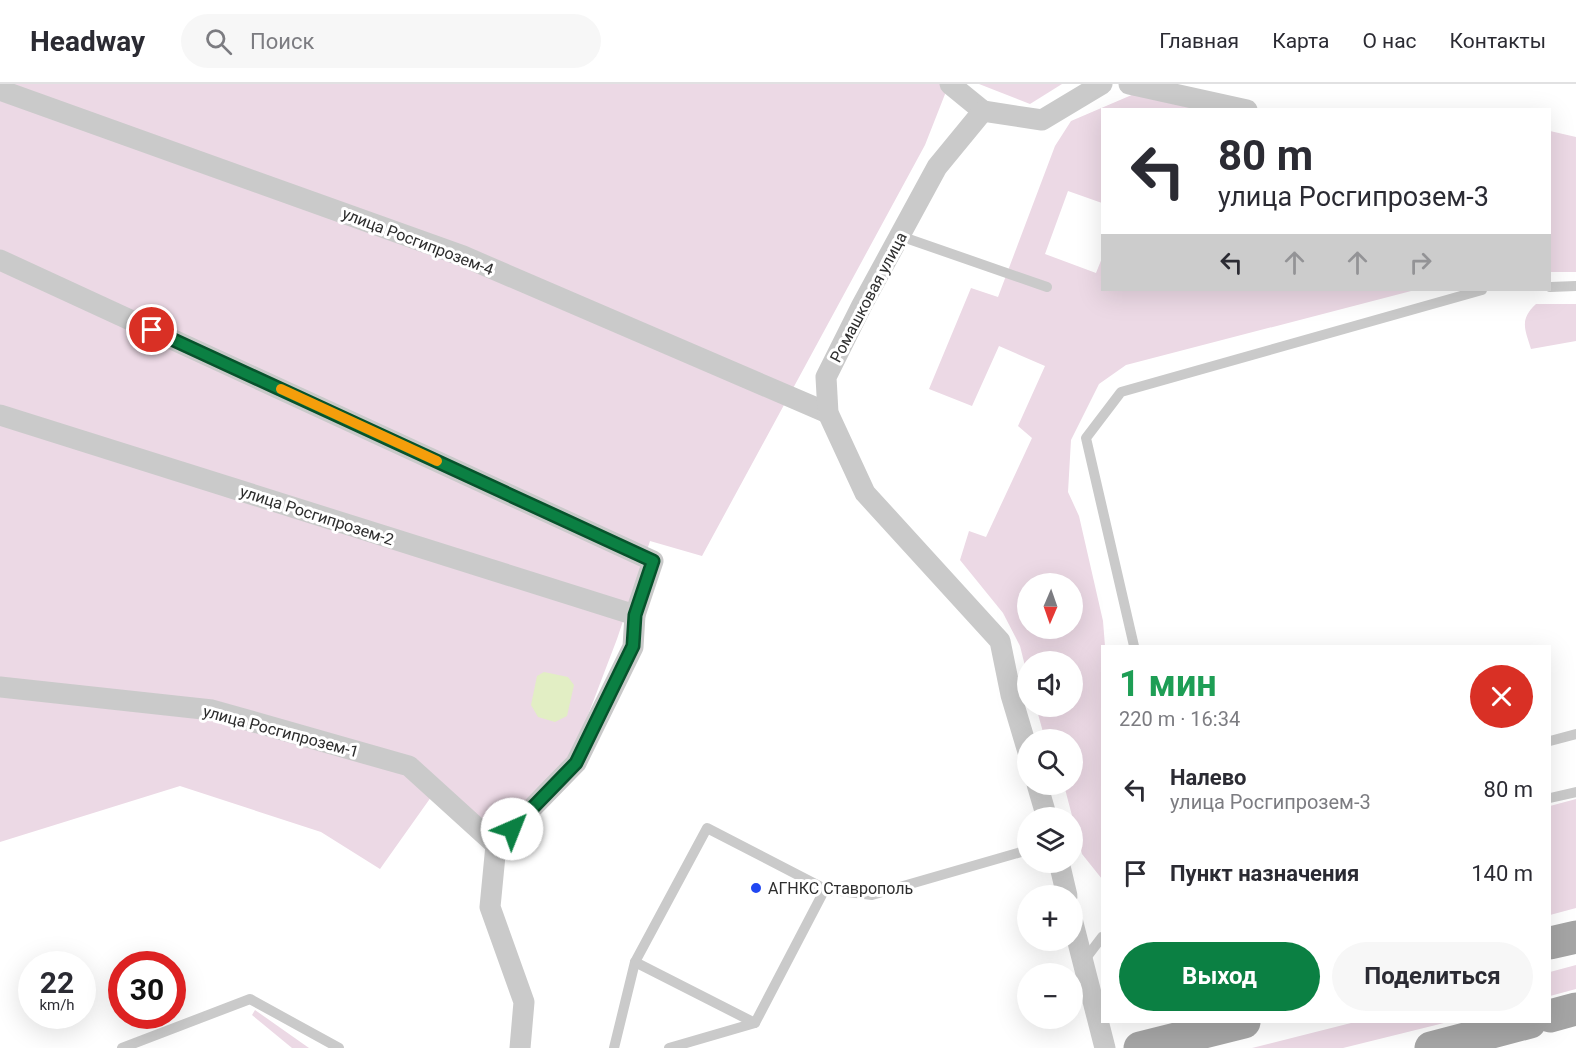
<!DOCTYPE html>
<html lang="ru">
<head>
<meta charset="utf-8">
<style>
	:root { --surface:#fff; --page:#f7f7f7; --text:#2b2b33; --muted:#7c7c81; --line:#e1e1e2; --accent:#0b8043 }
	body { margin:0; font-family:Roboto,sans-serif; background:var(--page); color:var(--text); height:100vh; display:flex; flex-direction:column; font-size:22px; white-space:nowrap }
	* { box-sizing:border-box; margin:0 }
	p { font-size:20px; color:var(--muted) }
	.icon { flex:none; width:33px; height:33px; fill:none; stroke:currentColor; stroke-width:2; stroke-linecap:round; stroke-linejoin:round }
	.map { position:relative; flex:1; overflow:hidden }
	.details { position:absolute; left:1101px; top:561px; width:450px; height:378px; display:flex; flex-direction:column; background:var(--surface); border-radius:0px; box-shadow:0 6px 24px #0002 }
	.details>* { flex:none }
	.top-card { position:absolute; left:1101px; top:24px; width:450px; height:183px; border-radius:0px; box-shadow:0 6px 24px #0002; background:#fff; color:var(--text); overflow:hidden }
	.needle { width:39px; rotate:182deg }
	.controls { position:absolute; left:1017px; top:489px; display:grid; gap:12px }
	.controls a { display:grid; place-items:center; width:66px; height:66px; border-radius:50%; background:var(--surface); box-shadow:0 6px 24px #0002; font-size:30px }
	.speed { position:absolute; left:18px; top:867px; display:flex; gap:12px; font-size:30px; font-weight:700; text-align:center }
	.speed>* { display:grid; place-content:center; width:78px; height:78px; border-radius:50%; background:var(--surface); box-shadow:0 6px 24px #0002; line-height:1 }
	.speed small { font-size:15px; font-weight:400 }
	.speed .limit { border:9px solid #d22; background:#fff; color:#111 }
	.pin { position:absolute; display:grid; place-items:center; width:51px; height:51px; color:#fff; margin:-26px; border:3px solid #fff; border-radius:50%; box-shadow:0 2px 6px #0007 }
	.me { position:absolute; width:66px; margin:-33px; rotate:44deg; stroke-linejoin:round; filter:drop-shadow(0 0 4px #0008) }
	.turn { display:flex; align-items:center; gap:21px; height:126px; padding:0 18px; font-size:27px }
	.turn .icon { width:78px; height:78px; stroke-width:2.5 }
	.turn b { display:block; font-size:42px; line-height:51px }
	.lanes { display:flex; align-items:center; height:57px; padding:0 18px; background:#0003; justify-content:center; gap:30px; direction:ltr }
	.lanes .off { opacity:.35 }
	.round { display:grid; place-items:center; flex:none; width:63px; height:63px; border-radius:32px; background:var(--page) }
	.summary { display:flex; align-items:center; justify-content:space-between; height:102px; padding:0 18px }
	h1 { font-size:36px; font-weight:700; line-height:45px; color:#1e9e55 }
	.cta { display:flex; gap:12px; margin-top:auto; padding:12px 18px }
	.cta a { flex:1; height:69px; border-radius:36px; background:var(--accent); color:#fff; font-size:24px; font-weight:700; line-height:69px; text-align:center }
	.cta a+a { background:var(--page); color:var(--text) }
	ul { padding:0; list-style:none }
	li { display:flex; align-items:center; gap:18px; height:84px; padding:0 18px }
	li div { flex:1 }
	li b { display:block; font-size:22px }
	li em { font-style:normal }
	header { display:flex; align-items:center; gap:36px; box-sizing:border-box; height:84px; padding:0 30px; background:var(--surface); border-bottom:2px solid var(--line) }
	header strong { font-size:28px }
	nav { display:flex; gap:33px; margin-inline-start:auto; font-size:21px }
	.search { width:420px; height:54px; background:var(--page); display:flex; align-items:center; gap:15px; box-sizing:border-box; padding:0 21px; border-radius:33px; color:var(--muted); font-size:22px }
	.map>svg:first-child { display:block }
	.green { fill:#ecd9e5; fill-rule:evenodd }
	.water { fill:#e2eec4 }
	.lines { fill:none; stroke-linecap:round; stroke-linejoin:round }
	.lane { stroke:#cacaca; stroke-width:10 }
	.street { stroke:#cacaca; stroke-width:21 }
	.primary { stroke:#a5a5a5; stroke-width:33 }
	.route-casing { stroke:#07532c; stroke-width:15 }
	.route { stroke:#0b8043; stroke-width:10 }
	.slow { stroke:#f59e0b; stroke-width:10 }
	.poi-dot { fill:#2147f2; stroke:#fff; stroke-width:2 }
	.labels { text-anchor:middle; stroke-width:6; stroke-linejoin:round; paint-order:stroke }
	.street-label { font-size:16px; fill:#2d2d2d; stroke:#fff }
	.poi-label { font-size:16px; fill:#2d2d2d; stroke:#fff; text-anchor:start }
</style>
</head>
<body>
<header>
<strong>Headway</strong>
<div class="search"><svg class="icon" aria-label="search" viewBox="0 0 24 24"><circle cx="10" cy="10" r="6"/><path d="M15 15l6 6"/></svg>Поиск</div>
<nav><a>Главная</a><a>Карта</a><a>О нас</a><a>Контакты</a></nav>
</header>
<div class="map">
<svg width="1576" height="964" viewBox="0 0 1576 964">
	<rect width="100%" height="100%" fill="#fff"/>
	<g class="green">
		<polygon points="0,0 949,0 925,61 702,472 650,457 617,555 572,673 507,740 489,743 441,699 380,785 321,748 180,702 0,758"/>
		<polygon points="979,0 1062,0 1030,20"/>
		<path d="M1134,10L1221,25L1102,26V119L1068,107L1045,170L1096,189L1102,174V206H1415L1126,281L1099,300L1071,356L1068,408L1079,432L1103,537L1105,562H1102V795L1082,770L1064,701L1072,700V656L1045,655L1036,623L1072,622V578H1028L1027,590L1020,562L1003,529L960,476L969,447L986,453L1032,354L1018,342L1045,282L999,262L972,322L929,305L971,204L998,213L1055,62L1071,37ZM1028,500H1072V544H1028Z"/>
		<polygon points="1550,47 1576,53 1576,188 1550,188"/>
		<path d="M1536,220H1576V257L1531,265C1525,245 1519,236 1536,220Z"/>
		<polygon points="1576,715 1576,824 1550,831 1550,722"/>
		<polygon points="1576,881 1576,905 1550,912 1550,888"/>
		<polygon points="255,926 309,964 292,964 252,931"/>
		<polygon points="1355,938 1448,938 1343,964 1252,964"/>
	</g>
	<polygon class="water" points="544,588 568,593 574,601 567,632 555,638 538,633 531,621 537,592"/>
	<g class="lines">
		<g class="lane">
			<polyline points="900,152 1047,203"/>
			<polyline points="1550,203 1576,202"/>
			<polyline points="1134,562 1086,354 1121,308 1482,206"/>
			<polyline points="1550,657 1576,650"/>
			<polyline points="1550,714 1576,708"/>
			<polyline points="635,878 755,939"/>
			<polyline points="1083,878 1102,853"/>
			<polyline points="122,964 250,915 339,964"/>
			<polyline points="614,964 635,878 707,744 825,805 872,811 1028,766"/>
			<polyline points="669,964 755,939 825,805"/>
		</g>
		<g class="street">
			<polyline points="950,0 983,27"/>
			<polyline points="1129,0 1247,26"/>
			<polyline points="0,6 463,172 828,329"/>
			<polyline points="0,176 653,477 635,531 633,563 576,679 496,761 490,823 524,918 520,964"/>
			<polyline points="0,331 635,531"/>
			<polyline points="0,603 212,626 409,682 496,761"/>
			<polyline points="1028,668 1011,611 1000,557 865,409 828,329 826,293 862,221 937,83 983,27 1042,36 1102,0"/>
			<polyline points="1037,700 1047,734"/>
			<polyline points="1059,778 1067,812"/>
			<polyline points="1072,835 1105,964"/>
		</g>
		<g class="primary">
			<polyline points="1550,859 1576,853"/>
			<polyline points="1550,932 1576,925"/>
			<polyline points="1140,964 1244,938"/>
			<polyline points="1431,964 1530,938"/>
		</g>
	</g>
	<g class="lines">
		<defs>
			<polyline id="route" points="152,246 653,477 635,531 633,562 576,679 512,745"/>
		</defs>
		<use href="#route" class="route-casing"/>
		<use href="#route" class="route"/>
		<polyline class="slow" points="281,305 437,377"/>
	</g>
	<circle class="poi-dot" cx="756" cy="804" r="6"/>
	<g class="labels">
		<g class="street-label">
			<text transform="translate(418 157) rotate(21)" y="6">улица Росгипрозем-4</text>
			<text transform="translate(868 213) rotate(-62)" y="6">Ромашковая улица</text>
			<text transform="translate(317 431) rotate(18)" y="6">улица Росгипрозем-2</text>
			<text transform="translate(281 647) rotate(15)" y="6">улица Росгипрозем-1</text>
		</g>
		<g class="poi-label">
			<text x="768" y="810">АГНКС Ставрополь</text>
		</g>
	</g>
</svg>
<div class="controls">
<a><svg class="needle" viewBox="-14 -14 28 28"><path d="M0-13l5 13h-10z" fill="#e53935"/><path d="M0 13l5-13h-10z" fill="#7c7c81"/></svg></a>
<a><svg class="icon" aria-label="sound" viewBox="0 0 24 24"><path d="M4 9h4l5-4v14l-5-4H4zM17 9q2 3 0 6"/></svg></a>
<a><svg class="icon" aria-label="search" viewBox="0 0 24 24"><circle cx="10" cy="10" r="6"/><path d="M15 15l6 6"/></svg></a>
<a><svg class="icon" aria-label="layers" viewBox="0 0 24 24"><path d="M12 4l9 5-9 5-9-5zM3 14l9 5 9-5"/></svg></a>
<a>+</a>
<a>−</a>
</div>
<div class="speed"><div>22<small>km/h</small></div><div class="limit">30</div></div>
<div class="pin" style="left:152px;top:246px;background:#d93025"><svg class="icon" aria-label="arrive" viewBox="0 0 24 24"><path d="M6 21V4h12l-3 4 3 4H6"/></svg></div>
<svg class="me" style="left:512px;top:745px" viewBox="-20 -20 40 40"><circle r="19" fill="#fff"/><path d="M0-13L10 11 0 6-10 11z" fill="#0b8043"/></svg>
<div class="top-card">
<div class="turn"><svg class="icon" aria-label="left" viewBox="0 0 24 24"><path d="M17 20v-9H6M10 6l-5 5 5 5"/></svg><div><b>80 m</b>улица Росгипрозем-3</div></div>
<div class="lanes"><svg class="icon" aria-label="left" viewBox="0 0 24 24"><path d="M17 20v-9H6M10 6l-5 5 5 5"/></svg><svg class="icon off" aria-label="ahead" viewBox="0 0 24 24"><path d="M12 20V5M6 11l6-6 6 6"/></svg><svg class="icon off" aria-label="ahead" viewBox="0 0 24 24"><path d="M12 20V5M6 11l6-6 6 6"/></svg><svg class="icon off" aria-label="right" viewBox="0 0 24 24"><path d="M7 20v-9h11M14 6l5 5-5 5"/></svg></div>
</div>
<section class="details">
<div class="summary"><div><h1>1 мин</h1><p>220 m · 16:34</p></div><a class="round" style="background:#d93025;color:#fff"><svg class="icon" aria-label="close" viewBox="0 0 24 24"><path d="M6 6l12 12M18 6L6 18"/></svg></a></div>
<ul>
<li><svg class="icon" aria-label="left" viewBox="0 0 24 24"><path d="M17 20v-9H6M10 6l-5 5 5 5"/></svg><div><b>Налево</b><p>улица Росгипрозем-3</p></div><em>80 m</em></li>
<li><svg class="icon" aria-label="arrive" viewBox="0 0 24 24"><path d="M6 21V4h12l-3 4 3 4H6"/></svg><div><b>Пункт назначения</b></div><em>140 m</em></li>
</ul>
<div class="cta"><a>Выход</a><a>Поделиться</a></div>
</section>
</div>
</body>
</html>
